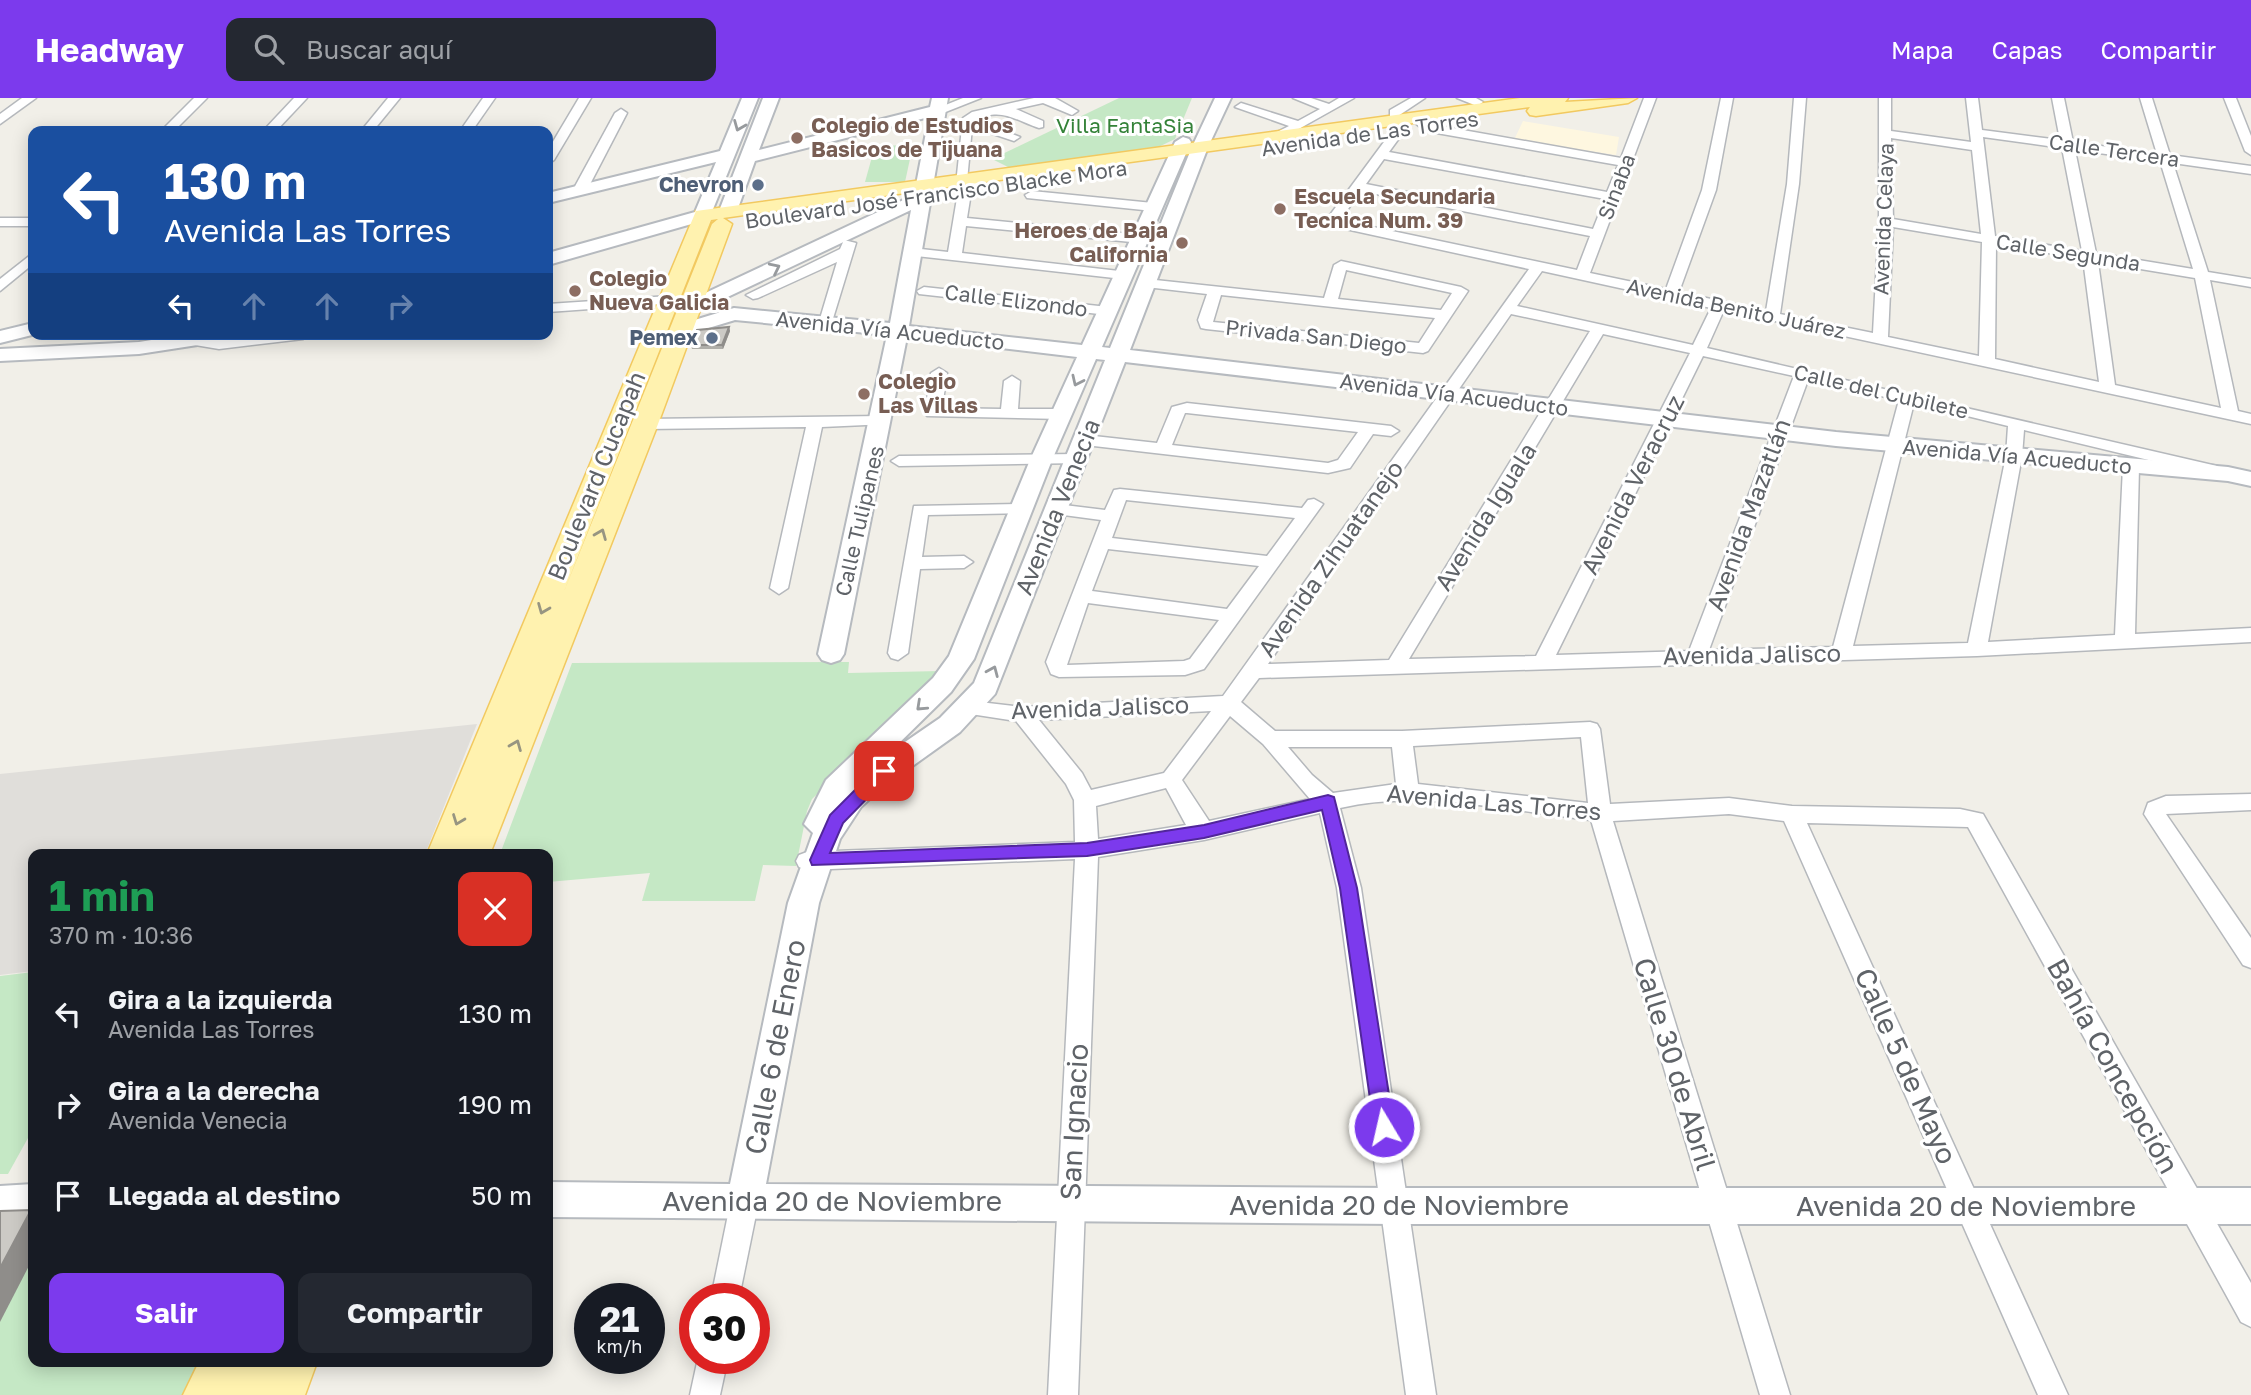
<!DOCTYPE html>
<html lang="es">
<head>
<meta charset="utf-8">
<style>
	:root { --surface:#171b24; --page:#242831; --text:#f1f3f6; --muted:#9ea1a6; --accent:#7c3aed }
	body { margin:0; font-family:"Golos Text",sans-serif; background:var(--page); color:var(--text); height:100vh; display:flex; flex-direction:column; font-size:26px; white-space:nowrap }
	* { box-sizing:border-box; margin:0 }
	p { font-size:23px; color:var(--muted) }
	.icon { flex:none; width:38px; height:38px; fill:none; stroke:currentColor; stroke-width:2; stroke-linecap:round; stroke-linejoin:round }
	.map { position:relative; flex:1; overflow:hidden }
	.panel { position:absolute; left:28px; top:751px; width:525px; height:518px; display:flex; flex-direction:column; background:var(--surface); border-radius:14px; box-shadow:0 4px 18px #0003 }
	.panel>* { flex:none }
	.guide { position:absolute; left:28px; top:28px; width:525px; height:214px; border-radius:14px; box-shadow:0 4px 18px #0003; background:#1a4fa0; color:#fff; overflow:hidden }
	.speed { position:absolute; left:574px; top:1185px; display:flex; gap:14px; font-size:35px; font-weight:700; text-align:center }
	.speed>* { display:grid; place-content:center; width:91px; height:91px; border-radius:50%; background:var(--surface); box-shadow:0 4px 18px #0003; line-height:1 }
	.speed small { font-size:18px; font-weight:400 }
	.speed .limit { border:10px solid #d22; background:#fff; color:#111 }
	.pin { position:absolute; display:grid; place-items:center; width:60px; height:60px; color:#fff; margin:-30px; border-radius:14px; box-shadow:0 4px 10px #0006 }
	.me { position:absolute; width:77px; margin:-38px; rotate:351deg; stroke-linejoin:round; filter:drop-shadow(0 0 5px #0008) }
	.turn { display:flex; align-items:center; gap:24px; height:147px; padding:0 21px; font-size:32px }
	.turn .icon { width:91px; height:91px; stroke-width:2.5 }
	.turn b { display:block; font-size:49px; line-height:60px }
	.lanes { display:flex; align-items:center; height:66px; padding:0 21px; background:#0003; justify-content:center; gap:35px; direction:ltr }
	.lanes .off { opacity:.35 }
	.round { display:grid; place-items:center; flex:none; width:74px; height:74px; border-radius:14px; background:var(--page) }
	.overview { display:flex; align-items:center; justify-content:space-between; height:119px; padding:0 21px }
	h1 { font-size:42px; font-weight:700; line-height:52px; color:#1e9e55 }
	.primary-button { display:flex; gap:14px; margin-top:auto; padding:14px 21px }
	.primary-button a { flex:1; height:80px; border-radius:14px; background:var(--accent); color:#fff; font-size:28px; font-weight:700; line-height:80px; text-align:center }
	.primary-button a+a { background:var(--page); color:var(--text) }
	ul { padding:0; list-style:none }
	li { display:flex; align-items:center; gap:21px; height:91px; padding:0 21px }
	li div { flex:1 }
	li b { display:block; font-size:26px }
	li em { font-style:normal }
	header { display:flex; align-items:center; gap:42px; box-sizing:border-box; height:98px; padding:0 35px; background:var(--accent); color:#fff }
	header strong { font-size:33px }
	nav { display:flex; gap:38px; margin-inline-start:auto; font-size:24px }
	.search { width:490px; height:63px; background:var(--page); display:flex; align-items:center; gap:18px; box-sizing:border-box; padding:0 24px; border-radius:14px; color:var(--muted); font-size:26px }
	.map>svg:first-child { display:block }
	.commercial { fill:#fef7e0 }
	.industrial { fill:#e0deda }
	.green { fill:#c5e8c5 }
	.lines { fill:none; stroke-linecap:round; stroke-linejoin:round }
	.street-casing { stroke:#b5b8bc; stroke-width:3 }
	.secondary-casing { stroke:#b6babf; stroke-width:4 }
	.primary-casing { stroke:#f2c960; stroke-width:3 }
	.street { fill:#fff; fill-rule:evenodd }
	.secondary { fill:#fff; fill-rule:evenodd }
	.primary { fill:#fff2af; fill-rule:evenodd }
	.wall { fill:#afaea9 }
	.shaded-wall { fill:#8f8d8a }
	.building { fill:#cccac5; stroke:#8f8d8a; stroke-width:2 }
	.oneway { stroke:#979a9d }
	.oneway2 { stroke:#979581 }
	.route { fill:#7c3aed; stroke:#51269a; stroke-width:2 }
	.education-dot { fill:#8d6e63; stroke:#fff; stroke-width:2.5 }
	.service-dot { fill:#5c6f8a; stroke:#fff; stroke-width:2.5 }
	.labels { text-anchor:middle; stroke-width:6; stroke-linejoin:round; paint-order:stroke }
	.far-education-label { font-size:21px; font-weight:bold; fill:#785e54; stroke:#fff; text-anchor:start }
	.far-park-label { font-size:21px; fill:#348238; stroke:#fff }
	.far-street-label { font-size:21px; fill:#5f6368; stroke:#fff }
	.far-service-label { font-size:21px; font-weight:bold; fill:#4e5e75; stroke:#fff; text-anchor:end }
	.street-label { font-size:24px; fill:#5f6368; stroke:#fff }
	.near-street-label { font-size:28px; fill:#5f6368; stroke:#fff }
</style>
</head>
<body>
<header>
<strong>Headway</strong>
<div class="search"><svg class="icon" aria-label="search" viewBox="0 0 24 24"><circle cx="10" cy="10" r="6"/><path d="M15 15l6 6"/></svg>Buscar aquí</div>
<nav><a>Mapa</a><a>Capas</a><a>Compartir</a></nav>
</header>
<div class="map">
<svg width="2251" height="1297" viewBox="0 0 2251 1297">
	<rect width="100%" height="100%" fill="#f1efe8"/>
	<polygon class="commercial" points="1523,23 1619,39 1616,57 1514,42"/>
	<polygon class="industrial" points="477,626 425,756 33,756 33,873 0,877 0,676"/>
	<g class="green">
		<polygon points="1119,0 1192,0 1175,41 1148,54 1014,72 992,61"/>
		<polygon points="913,47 905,84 865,84 875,48"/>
		<polygon points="849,564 848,575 941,573 934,584 812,701 807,713 796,768 763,767 755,803 642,803 650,775 548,784 548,756 500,756 572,565"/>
		<polygon points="33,874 33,1031 8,1076 0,1076 0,878"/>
		<polygon points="33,1126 33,1264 202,1264 185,1297 0,1297 0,1128"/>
	</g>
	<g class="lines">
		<defs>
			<g id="street">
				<polygon points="22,0 36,0 0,26 0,16"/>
				<polygon points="194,0 207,0 174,33 161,33"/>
				<polygon points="294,0 307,0 276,33 263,33"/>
				<polygon points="388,0 400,0 373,33 361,33"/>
				<polygon points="483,0 495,0 472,33 460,33"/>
				<polygon points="579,0 591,0 554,62 548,66 548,52"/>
				<polygon points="963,0 981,0 943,15 933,12"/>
				<path d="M1034,0H1055L1078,13L1072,17L1043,5L1016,11L1043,23V29L1039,30C1015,22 1001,9 976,22L1020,39L1014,43L972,29L967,83L956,86L963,20L972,14Z"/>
				<polygon points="1293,0 1311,0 1329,6 1339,0 1354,0 1279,42 1275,41 1275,35 1289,28 1235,9 1241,5 1298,23 1320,11"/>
				<polygon points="1411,0 1425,0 1398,18 1390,18 1390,12"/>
				<polygon points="1457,0 1476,0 1483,4 1477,8"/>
				<path d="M1644,0H1656L1590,175L1666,191L1702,92L1721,0H1733L1716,92L1679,194L1766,213L1787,86L1794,0H1806L1799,86L1780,216L1873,235L1879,124V0H1891V33L1971,44L1966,0H1978L1982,32L2060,42L2052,0H2064L2073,44L2157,56L2140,0H2152L2170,57L2251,68V76L2173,65L2208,174L2251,181V189L2210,182L2238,313L2251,316V326L1724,212L1707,250L2217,368L2220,372L2211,377L2024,332L2022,358L1988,544L2115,537L2123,369L2131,364L2139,369L2135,536L2251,530V544L1977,558L1259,580L1241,604L1275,633H1402L1590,624L1597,626L1600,631L1610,706L1729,700L1792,708L1960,711L1983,716L2251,1185V1229L2241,1224L1968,729L1807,725L2068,1297H2038L1784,723L1729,716L1613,723L1790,1297H1760L1591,722C1509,713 1422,691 1340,710L1361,790L1436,1297H1406L1337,790L1320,715L1204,742L1098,759L1078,1297H1048L1075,761L807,772L799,769L796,763L799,757L807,754L1075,744L1074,702L1066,686L1016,623L964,615L961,610L964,605L971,603L1022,609L1223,598L1529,171L1327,127V121L1395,29L1405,32L1389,54L1607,94L1618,67L1425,33L1409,20L1415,16L1429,26L1621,60ZM1983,39L2062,50L2082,153L1995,138ZM1891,40L1972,52L1981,136L1893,121ZM2075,52L2160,63L2193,171L2096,155ZM1384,61L1605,101L1593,131L1366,86ZM1361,93L1590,138L1577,172L1340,122ZM1893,129L1982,144L1979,258L1888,239ZM1996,146L2083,161L2099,284L1995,261ZM2098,164L2195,180L2221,310L2115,287ZM1542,173L1711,210L1693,247L1517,208ZM1511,216L1590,233L1389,562L1268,566ZM1603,236L1690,255L1536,558L1409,561ZM1703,258L1794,278L1689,553L1556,557ZM1808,282L1899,302L1833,549L1709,552ZM1914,305L2008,328L2006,358L1968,545L1853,548ZM1211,613L1164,675L1091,692L1082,675L1039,622ZM1230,618L1263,646L1310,701L1209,723L1182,682ZM1581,639L1588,705L1418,686L1413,648ZM1288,649H1392L1396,686L1333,695L1312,677ZM1166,690L1186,727L1098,741L1096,708Z"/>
				<polygon points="2224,0 2236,0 2251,38 2251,57 2245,53"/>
				<polygon points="621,11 627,15 587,92 575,95 573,92 615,15"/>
				<polygon points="981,76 987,80 971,95 967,120 1162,139 1169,143 1162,147 966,128 962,155 1128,174 1128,180 1123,181 907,157 907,151 912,150 948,154 958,94"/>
				<polygon points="1032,93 1153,105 1160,109 1153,113 1027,100 1025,97"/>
				<rect x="0" y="120" width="33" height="8"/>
				<polygon points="844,142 856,145 831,227 821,227 819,224 837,164 758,200 753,201 746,197 840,151"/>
				<polygon points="33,155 33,166 0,193 0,181"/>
				<path d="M1341,163L1461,189L1468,193L1428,253L1423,255L1206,231L1201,230L1198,222L1207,196L1146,189L1139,185L1146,181L1324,200L1334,167ZM1346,172L1452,195L1441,212L1338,201ZM1221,197L1435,220L1419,245L1213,224Z"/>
				<polygon points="924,189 1108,209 1115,213 1108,217 919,196 917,193"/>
				<polygon points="669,198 676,202 674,205 548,214 548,206"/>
				<polygon points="191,236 206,236 204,240 310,236 303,241 219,251 189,246 186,243"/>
				<polygon points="939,270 947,275 942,310 1001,311 1004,283 1012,278 1020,283 1018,311 1062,311 1070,316 1062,321 927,318 925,315 931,275"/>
				<path d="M1187,305L1391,328L1399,333L1391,338L1373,336L1350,370L1328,375L1085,347L1077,342L1085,337L1157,345L1172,309ZM1185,315H1187L1358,334L1338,362L1328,365L1172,347Z"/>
				<polygon points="882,318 888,320 888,326 822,329 788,490 779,496 770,490 806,329 646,331 638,326 646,321"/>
				<polygon points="1077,356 1085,361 1083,365 899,368 891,363 899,358"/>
				<path d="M1120,391L1302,410L1308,402L1314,401L1323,406L1204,571L1185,577L1059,579L1051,576L1046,564L1101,422L1056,416L1047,411L1056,406L1105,412L1114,392ZM1126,402L1295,420L1267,458L1112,440ZM1108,451L1259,468L1227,511L1092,493ZM1088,505L1219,522L1190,561L1184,563L1067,567Z"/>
				<polygon points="1022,406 1028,407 1031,411 1028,415 928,417 922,459 964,458 973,464 964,470 920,471 908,555 898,562 891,560 888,555 914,408"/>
				<polygon points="2251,696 2251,712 2166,716 2251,840 2251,870 2243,867 2144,716 2148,705 2166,698"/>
				<polygon points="745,1089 755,1093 759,1102 739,1200 711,1200 731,1102 735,1093"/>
				<polygon points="698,1260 728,1260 720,1297 690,1297"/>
			</g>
			<g id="secondary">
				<polygon points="742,0 758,0 709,121 548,167 548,155 695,114 716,64 548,105 548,95 720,53"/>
				<path d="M763,0H779L759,52L930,9L932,0H948L909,228L1082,247L1175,44L1183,39L1189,41L1191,44L1102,249L1110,250L1192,49L1215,0H1231L1208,49L1130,252L1836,334L2228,369L2251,374V388L2228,383L1836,348L1125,264L995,596L960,634L879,692L861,709L840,741L819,805L766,1086L1396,1090H2251V1126H1396L548,1119V1084L730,1086L788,805L813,735L804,726L826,682L933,580L949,558L1030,362L1077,259L907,239L844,556L840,562L831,565L822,562L818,556L887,237L735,222L682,238L672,232L675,228L734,210L890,225L911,112L698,213H684L681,209L684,205L914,97L929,19L755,63L737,113L728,118L722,117L719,113ZM1096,261L1105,262L974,585L940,620L889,655L951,594L974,561L1052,362Z"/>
				<polygon points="33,225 33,236 36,236 0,245 0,233"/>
				<polygon points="189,236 240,236 230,242 139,256 0,263 0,251 139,244"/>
				<polygon points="33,1086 33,1122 0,1124 0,1088"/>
			</g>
			<g id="primary">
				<path d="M1520,0H1568L1565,4L1637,0L1628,5L1536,18L1530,17L1527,13L1530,9L723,120L732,126L658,326L490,756H427L696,113ZM718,121L712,126L563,496L711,122Z"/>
				<polygon points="199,1264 317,1264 305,1297 183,1297"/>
			</g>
		</defs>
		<use href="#street" class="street-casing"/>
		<use href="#secondary" class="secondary-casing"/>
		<use href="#primary" class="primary-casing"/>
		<use href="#street" class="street"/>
		<use href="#secondary" class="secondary"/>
		<use href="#primary" class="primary"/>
	</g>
	<polygon class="wall" points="729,229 730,233 723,251 692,251 691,247"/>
	<g class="shaded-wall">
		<polygon points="729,229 730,233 723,251 722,247"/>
		<polygon points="31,1112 33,1114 33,1160 0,1224 0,1170"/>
	</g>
	<g class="building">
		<polygon points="729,229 722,247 691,247 697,232"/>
		<polygon points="31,1112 0,1170 0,1113"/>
	</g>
	<defs><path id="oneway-chevron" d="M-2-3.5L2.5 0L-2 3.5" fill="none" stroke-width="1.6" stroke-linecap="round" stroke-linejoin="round" transform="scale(1.75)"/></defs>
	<g class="oneway">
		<use href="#oneway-chevron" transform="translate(739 28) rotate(112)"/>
		<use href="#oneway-chevron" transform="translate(775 170) rotate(-26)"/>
		<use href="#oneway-chevron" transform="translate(1077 283) rotate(115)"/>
		<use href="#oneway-chevron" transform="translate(993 573) rotate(-67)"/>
		<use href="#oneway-chevron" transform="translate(921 608) rotate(137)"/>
	</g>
	<g class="oneway2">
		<use href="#oneway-chevron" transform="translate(601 436) rotate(-68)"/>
		<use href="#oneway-chevron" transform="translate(543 511) rotate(112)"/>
		<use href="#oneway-chevron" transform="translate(516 647) rotate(-68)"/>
		<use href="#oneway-chevron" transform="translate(458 722) rotate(111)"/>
	</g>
	<polygon class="route" points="884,667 890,668 890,677 843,725 830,755 1087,745 1204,727 1328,697 1334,699 1357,790 1394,1029 1392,1036 1384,1038 1377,1036 1374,1029 1340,790 1322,712 1204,740 1087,758 812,767 810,762 830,717 879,668"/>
	<g class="education-dot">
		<circle cx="797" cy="40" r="7"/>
		<circle cx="1280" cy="111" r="7"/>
		<circle cx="1182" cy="145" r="7"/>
		<circle cx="575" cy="193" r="7"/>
		<circle cx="864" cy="296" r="7"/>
	</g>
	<g class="service-dot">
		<circle cx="758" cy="87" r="7"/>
		<circle cx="712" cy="240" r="7"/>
	</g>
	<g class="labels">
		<g class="far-education-label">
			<text x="811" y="35">Colegio de Estudios<tspan x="811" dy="24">Basicos de Tijuana</tspan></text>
			<text x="1294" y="106">Escuela Secundaria<tspan x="1294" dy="24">Tecnica Num. 39</tspan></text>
			<text x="1168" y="140" text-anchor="end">Heroes de Baja<tspan x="1168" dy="24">California</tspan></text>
			<text x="589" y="188">Colegio<tspan x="589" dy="24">Nueva Galicia</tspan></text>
			<text x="878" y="291">Colegio<tspan x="878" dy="24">Las Villas</tspan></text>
		</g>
		<g class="far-park-label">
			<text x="1125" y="35">Villa FantaSia</text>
		</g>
		<g class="far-street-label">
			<text transform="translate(1370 36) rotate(-8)" y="7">Avenida de Las Torres</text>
			<text transform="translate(2114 53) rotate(8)" y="7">Calle Tercera</text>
			<text transform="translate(1617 89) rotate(-69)" y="7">Sinaba</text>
			<text transform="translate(936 97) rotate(-8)" y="7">Boulevard José Francisco Blacke Mora</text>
			<text transform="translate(1884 121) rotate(-88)" y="7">Avenida Celaya</text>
			<text transform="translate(2068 155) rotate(9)" y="7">Calle Segunda</text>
			<text transform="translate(1016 203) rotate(7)" y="7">Calle Elizondo</text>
			<text transform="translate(1736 211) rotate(12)" y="7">Avenida Benito Juárez</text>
			<text transform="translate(890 233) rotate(6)" y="7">Avenida Vía Acueducto</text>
			<text transform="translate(1316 239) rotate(6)" y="7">Privada San Diego</text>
			<text transform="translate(1881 294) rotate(13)" y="7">Calle del Cubilete</text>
			<text transform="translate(1454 297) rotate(7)" y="7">Avenida Vía Acueducto</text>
			<text transform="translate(2017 359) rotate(5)" y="7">Avenida Vía Acueducto</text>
			<text transform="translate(860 423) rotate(-77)" y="7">Calle Tulipanes</text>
		</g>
		<g class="far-service-label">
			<text x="744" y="94">Chevron</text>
			<text x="698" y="247">Pemex</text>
		</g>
		<g class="street-label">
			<text transform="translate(597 378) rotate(-68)" y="8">Boulevard Cucapah</text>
			<text transform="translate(1633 387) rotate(-63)" y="8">Avenida Veracruz</text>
			<text transform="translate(1058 409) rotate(-68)" y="8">Avenida Venecia</text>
			<text transform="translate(1749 417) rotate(-70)" y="8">Avenida Mazatlán</text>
			<text transform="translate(1486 419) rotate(-58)" y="8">Avenida Iguala</text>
			<text transform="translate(1331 461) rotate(-55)" y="8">Avenida Zihuatanejo</text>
			<text transform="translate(1752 557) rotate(-1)" y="8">Avenida Jalisco</text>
			<text transform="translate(1100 610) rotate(-2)" y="8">Avenida Jalisco</text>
			<text transform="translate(1494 705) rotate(5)" y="8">Avenida Las Torres</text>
		</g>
		<g class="near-street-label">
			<text transform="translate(775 949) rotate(-79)" y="10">Calle 6 de Enero</text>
			<text transform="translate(1675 966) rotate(73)" y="10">Calle 30 de Abril</text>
			<text transform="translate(1906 968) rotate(66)" y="10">Calle 5 de Mayo</text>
			<text transform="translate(2113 968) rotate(61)" y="10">Bahía Concepción</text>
			<text transform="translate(1074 1024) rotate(-87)" y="10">San Ignacio</text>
			<text x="832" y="1113">Avenida 20 de Noviembre</text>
			<text x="1399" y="1117">Avenida 20 de Noviembre</text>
			<text x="1966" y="1118">Avenida 20 de Noviembre</text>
		</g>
	</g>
</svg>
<div class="speed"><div>21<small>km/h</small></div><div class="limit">30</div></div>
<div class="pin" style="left:884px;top:673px;background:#d93025"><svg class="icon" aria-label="arrive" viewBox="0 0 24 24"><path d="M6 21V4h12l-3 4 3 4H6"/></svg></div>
<svg class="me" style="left:1384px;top:1029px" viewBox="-20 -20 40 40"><circle r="17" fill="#7c3aed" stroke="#fff" stroke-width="3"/><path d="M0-11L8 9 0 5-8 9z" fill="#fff"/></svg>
<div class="guide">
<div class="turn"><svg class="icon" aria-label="left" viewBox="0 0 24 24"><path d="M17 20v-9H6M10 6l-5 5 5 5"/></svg><div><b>130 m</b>Avenida Las Torres</div></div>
<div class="lanes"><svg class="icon" aria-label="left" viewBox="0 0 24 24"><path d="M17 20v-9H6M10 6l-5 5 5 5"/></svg><svg class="icon off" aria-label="ahead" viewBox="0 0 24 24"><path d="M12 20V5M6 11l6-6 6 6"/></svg><svg class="icon off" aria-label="ahead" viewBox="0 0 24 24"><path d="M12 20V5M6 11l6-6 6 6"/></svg><svg class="icon off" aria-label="right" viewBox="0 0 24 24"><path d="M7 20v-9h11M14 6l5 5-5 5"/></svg></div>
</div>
<section class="panel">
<div class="overview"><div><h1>1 min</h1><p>370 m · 10:36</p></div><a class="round" style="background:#d93025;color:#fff"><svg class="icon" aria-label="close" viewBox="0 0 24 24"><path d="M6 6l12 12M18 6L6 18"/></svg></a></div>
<ul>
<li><svg class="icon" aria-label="left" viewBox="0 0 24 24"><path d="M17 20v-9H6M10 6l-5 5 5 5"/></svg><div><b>Gira a la izquierda</b><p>Avenida Las Torres</p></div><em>130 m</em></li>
<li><svg class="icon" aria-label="right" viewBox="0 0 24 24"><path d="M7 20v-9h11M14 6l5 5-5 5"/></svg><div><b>Gira a la derecha</b><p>Avenida Venecia</p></div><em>190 m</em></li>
<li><svg class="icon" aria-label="arrive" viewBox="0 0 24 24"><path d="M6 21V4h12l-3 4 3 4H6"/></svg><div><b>Llegada al destino</b></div><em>50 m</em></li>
</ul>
<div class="primary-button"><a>Salir</a><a>Compartir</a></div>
</section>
</div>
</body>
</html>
